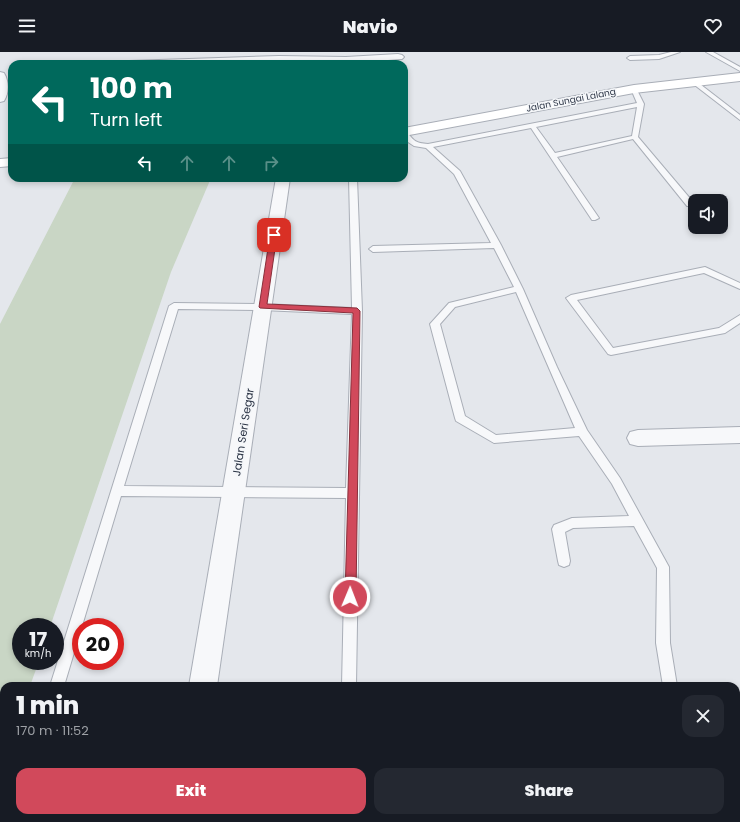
<!DOCTYPE html>
<html lang="en">
<head>
<meta charset="utf-8">
<style>
	:root { --surface:#171b24; --page:#242831; --text:#f1f3f6; --muted:#9ea1a6; --accent:#d1495b }
	body { margin:0; font-family:Poppins,sans-serif; background:var(--page); color:var(--text); height:100vh; display:flex; flex-direction:column; font-size:15px; white-space:nowrap }
	* { box-sizing:border-box; margin:0 }
	p { font-size:13px; color:var(--muted) }
	.icon { flex:none; width:22px; height:22px; fill:none; stroke:currentColor; stroke-width:2; stroke-linecap:round; stroke-linejoin:round }
	.map { position:relative; flex:1; overflow:hidden }
	.sheet { position:absolute; left:0px; top:630px; width:740px; height:140px; display:flex; flex-direction:column; background:var(--surface); border-radius:12px 12px 0 0; box-shadow:0 2px 6px #0003 }
	.sheet>* { flex:none }
	.banner { position:absolute; left:8px; top:8px; width:400px; height:122px; border-radius:12px; box-shadow:0 2px 6px #0003; background:#00695c; color:#fff; overflow:hidden }
	.buttons { position:absolute; left:688px; top:142px; display:grid; gap:8px }
	.buttons a { display:grid; place-items:center; width:40px; height:40px; border-radius:8px; background:var(--surface); box-shadow:0 2px 6px #0003; font-size:20px }
	.speed { position:absolute; left:12px; top:566px; display:flex; gap:8px; font-size:20px; font-weight:700; text-align:center }
	.speed>* { display:grid; place-content:center; width:52px; height:52px; border-radius:50%; background:var(--surface); box-shadow:0 2px 6px #0003; line-height:1 }
	.speed small { font-size:10px; font-weight:400 }
	.speed .limit { border:6px solid #d22; background:#fff; color:#111 }
	.pin { position:absolute; display:grid; place-items:center; width:34px; height:34px; color:#fff; margin:-17px; border-radius:8px; box-shadow:0 2px 6px #0006 }
	.me { position:absolute; width:44px; margin:-22px; rotate:1deg; stroke-linejoin:round; filter:drop-shadow(0 0 3px #0008) }
	.turn { display:flex; align-items:center; gap:14px; height:84px; padding:0 16px; font-size:18px }
	.turn .icon { width:52px; height:52px; stroke-width:2.5 }
	.turn b { display:block; font-size:28px; line-height:34px }
	.lanes { display:flex; align-items:center; height:38px; padding:0 16px; background:#0003; justify-content:center; gap:20px; direction:ltr }
	.lanes .off { opacity:.35 }
	.round { display:grid; place-items:center; flex:none; width:42px; height:42px; border-radius:12px; background:var(--page) }
	.summary { display:flex; align-items:center; justify-content:space-between; height:68px; padding:0 16px }
	h1 { font-size:24px; font-weight:800; line-height:30px }
	.action { display:flex; gap:8px; margin-top:auto; padding:8px 16px }
	.action a { flex:1; height:46px; border-radius:12px; background:var(--accent); color:#fff; font-size:16px; font-weight:800; line-height:46px; text-align:center }
	.action a+a { background:var(--page); color:var(--text) }
	header { display:flex; justify-content:space-between; align-items:center; height:52px; padding:0 16px; background:var(--surface); font-size:18px; font-weight:800 }
	.map>svg:first-child { display:block }
	.green { fill:#c9d6c5 }
	.lines { fill:none; stroke-linecap:round; stroke-linejoin:round }
	.lane-casing { stroke:#a9aeb7; stroke-width:2 }
	.street-casing { stroke:#a9aeb7; stroke-width:2 }
	.secondary-casing { stroke:#a9aeb7; stroke-width:2 }
	.lane { fill:#f7f8fa; fill-rule:evenodd }
	.street { fill:#f7f8fa; fill-rule:evenodd }
	.secondary { fill:#fff; fill-rule:evenodd }
	.route { fill:#d1495b; stroke:#882f3b }
	.labels { text-anchor:middle; stroke-width:3; stroke-linejoin:round; paint-order:stroke }
	.far-street-label { font-size:9px; fill:#2b3445; stroke:#f4f6f9 }
	.street-label { font-size:11px; fill:#2b3445; stroke:#f4f6f9 }
</style>
</head>
<body>
<header><svg class="icon" aria-label="menu" viewBox="0 0 24 24"><path d="M4 6h16M4 12h16M4 18h16"/></svg>Navio<svg class="icon" aria-label="heart" viewBox="0 0 24 24"><path d="M12 20l-8-8c-3-5 5-10 8-4 3-6 11-1 8 4z"/></svg></header>
<div class="map">
<svg width="740" height="770" viewBox="0 0 740 770">
	<rect width="100%" height="100%" fill="#e4e7ec"/>
	<polygon class="green" points="75,126 211,126 171,220 50,575 21,575 21,609 39,609 30,634 4,634 4,711 0,723 0,272"/>
	<g class="lines">
		<defs>
			<g id="lane">
				<polygon points="671,0 680,0 659,7 630,8 627,6 630,4 659,3"/>
				<polygon points="706,0 713,0 740,15 740,19"/>
				<polygon points="692,29 696,29 740,63 740,68 692,31"/>
				<path d="M632,36H636L644,52L638,85L693,150V154H687L633,87L557,105L599,166L595,168H592L531,76L433,95L460,119L501,193L523,237L557,315L587,378L620,426L669,515L670,591L677,634H663L656,591L657,516L634,474L573,476L565,480L570,509L569,513L564,515L559,513L558,509L552,477L554,473L572,466L629,464L612,432L579,384L494,391L456,369L455,366L430,272L449,251L514,235L494,196L373,200L369,197L373,194L491,191L454,122L426,96L414,94L408,90L404,85V78L406,79C414,89 415,91 428,92L637,51L631,37ZM637,55L632,84L555,101L536,75ZM516,240L575,376L496,383L465,364L440,272L455,255Z"/>
				<path d="M349,126H357L362,259L356,634H342L346,446L121,444L64,634H50L169,254L174,251L262,252L352,256ZM178,257L262,258L352,262L346,436L124,434Z"/>
				<polygon points="705,215 740,231 740,237 704,221 577,248 613,296 719,276 740,263 740,271 725,281 611,303 608,302 566,246 571,243"/>
				<polygon points="9,766 25,766 24,770 8,770"/>
				<rect x="339" y="766" width="16" height="4"/>
				<polygon points="674,766 693,766 692,770 673,770"/>
			</g>
			<g id="street">
				<polygon points="398,2 402,3 404,5 402,7 346,11 123,12 125,10 129,9 279,4 346,5"/>
				<path d="M0,20L4,21C9,29 9,41 4,49L0,50Z"/>
				<polygon points="276,126 290,126 217,634 189,634"/>
				<polygon points="740,375 740,391 638,394 630,392 627,386 630,380 638,378"/>
				<rect x="166" y="766" width="32" height="4"/>
			</g>
			<g id="secondary">
				<polygon points="740,21 740,29 634,41 404,84 404,76 634,33"/>
				<polygon points="12,106 12,114 0,115 0,107"/>
			</g>
		</defs>
		<use href="#lane" class="lane-casing"/>
		<use href="#street" class="street-casing"/>
		<use href="#secondary" class="secondary-casing"/>
		<use href="#lane" class="lane"/>
		<use href="#street" class="street"/>
		<use href="#secondary" class="secondary"/>
	</g>
	<polygon class="route" points="274,181 277,183 267,252 357,256 360,259 356,545 354,549 350,550 346,549 345,545 353,261 260,256 259,255 270,183"/>
	<g class="labels">
		<g class="far-street-label">
			<text transform="translate(571 48) rotate(-11)" y="3">Jalan Sungai Lalang</text>
		</g>
		<g class="street-label">
			<text transform="translate(243 380) rotate(-81)" y="4">Jalan Seri Segar</text>
		</g>
	</g>
</svg>
<div class="buttons">
<a><svg class="icon" aria-label="sound" viewBox="0 0 24 24"><path d="M4 9h4l5-4v14l-5-4H4zM17 9q2 3 0 6"/></svg></a>
</div>
<div class="speed"><div>17<small>km/h</small></div><div class="limit">20</div></div>
<div class="pin" style="left:274px;top:183px;background:#d93025"><svg class="icon" aria-label="arrive" viewBox="0 0 24 24"><path d="M6 21V4h12l-3 4 3 4H6"/></svg></div>
<svg class="me" style="left:350px;top:545px" viewBox="-20 -20 40 40"><circle r="17" fill="#d1495b" stroke="#fff" stroke-width="3"/><path d="M0-11L8 9 0 5-8 9z" fill="#fff"/></svg>
<div class="banner">
<div class="turn"><svg class="icon" aria-label="left" viewBox="0 0 24 24"><path d="M17 20v-9H6M10 6l-5 5 5 5"/></svg><div><b>100 m</b>Turn left</div></div>
<div class="lanes"><svg class="icon" aria-label="left" viewBox="0 0 24 24"><path d="M17 20v-9H6M10 6l-5 5 5 5"/></svg><svg class="icon off" aria-label="ahead" viewBox="0 0 24 24"><path d="M12 20V5M6 11l6-6 6 6"/></svg><svg class="icon off" aria-label="ahead" viewBox="0 0 24 24"><path d="M12 20V5M6 11l6-6 6 6"/></svg><svg class="icon off" aria-label="right" viewBox="0 0 24 24"><path d="M7 20v-9h11M14 6l5 5-5 5"/></svg></div>
</div>
<section class="sheet">
<div class="summary"><div><h1>1 min</h1><p>170 m · 11:52</p></div><a class="round"><svg class="icon" aria-label="close" viewBox="0 0 24 24"><path d="M6 6l12 12M18 6L6 18"/></svg></a></div>
<div class="action"><a>Exit</a><a>Share</a></div>
</section>
</div>
</body>
</html>
